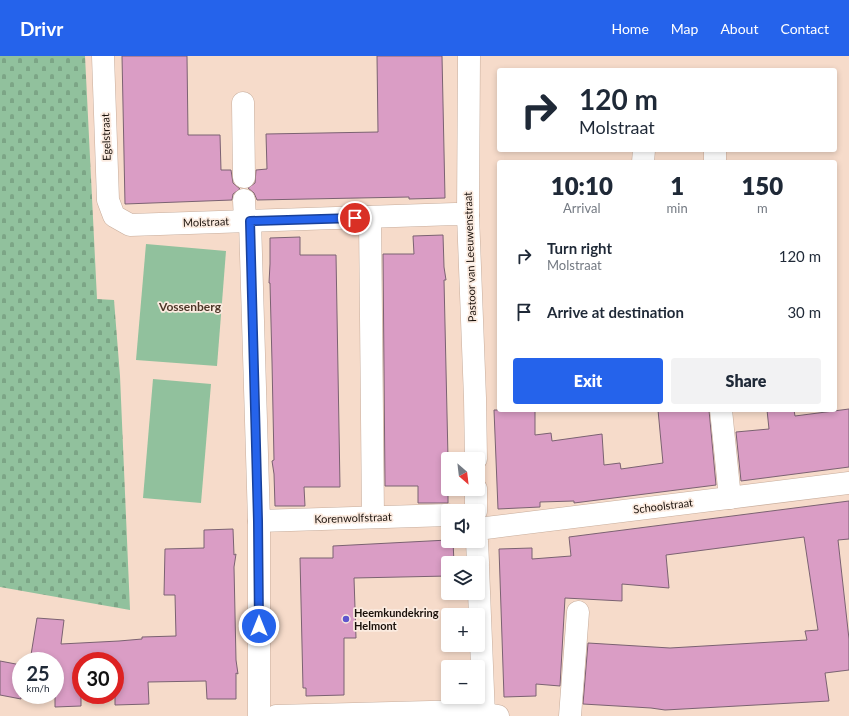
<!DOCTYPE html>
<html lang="en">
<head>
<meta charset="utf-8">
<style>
	:root { --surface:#fff; --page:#f2f2f3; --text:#1f2937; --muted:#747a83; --accent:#2563eb }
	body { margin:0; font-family:Lato,sans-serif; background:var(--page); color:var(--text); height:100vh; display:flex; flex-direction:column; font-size:15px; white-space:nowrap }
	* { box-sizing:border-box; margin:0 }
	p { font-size:13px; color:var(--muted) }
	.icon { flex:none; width:22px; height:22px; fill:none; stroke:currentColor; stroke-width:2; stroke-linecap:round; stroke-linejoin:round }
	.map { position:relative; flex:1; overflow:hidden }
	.drawer { position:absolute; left:497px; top:104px; width:340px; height:252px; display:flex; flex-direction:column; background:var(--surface); border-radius:4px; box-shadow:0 2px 6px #0003 }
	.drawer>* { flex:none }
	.banner { position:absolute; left:497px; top:12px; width:340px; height:84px; border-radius:4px; box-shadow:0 2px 6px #0003; background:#fff; color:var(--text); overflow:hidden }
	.needle { width:26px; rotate:152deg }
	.fabs { position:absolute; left:441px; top:396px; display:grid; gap:8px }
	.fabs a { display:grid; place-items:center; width:44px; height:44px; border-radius:4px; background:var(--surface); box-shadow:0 2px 6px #0003; font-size:20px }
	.speed { position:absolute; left:12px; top:596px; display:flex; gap:8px; font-size:20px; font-weight:700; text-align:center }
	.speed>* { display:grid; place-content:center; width:52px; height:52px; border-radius:50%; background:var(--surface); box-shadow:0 2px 6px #0003; line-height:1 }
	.speed small { font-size:10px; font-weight:400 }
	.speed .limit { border:6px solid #d22; background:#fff; color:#111 }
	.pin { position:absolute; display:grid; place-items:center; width:34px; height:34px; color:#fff; margin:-17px; border:2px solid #fff; border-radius:50%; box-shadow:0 1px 4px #0007 }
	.me { position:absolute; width:44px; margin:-22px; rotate:0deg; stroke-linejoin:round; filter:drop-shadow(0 0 3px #0008) }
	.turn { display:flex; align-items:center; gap:14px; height:84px; padding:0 16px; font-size:18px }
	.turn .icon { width:52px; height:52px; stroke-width:2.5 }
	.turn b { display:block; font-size:28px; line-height:34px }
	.eta { display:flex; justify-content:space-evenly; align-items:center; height:68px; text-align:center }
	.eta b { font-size:24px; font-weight:800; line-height:28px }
	.button { display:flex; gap:8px; margin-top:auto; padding:8px 16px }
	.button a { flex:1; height:46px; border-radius:4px; background:var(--accent); color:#fff; font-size:16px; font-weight:800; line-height:46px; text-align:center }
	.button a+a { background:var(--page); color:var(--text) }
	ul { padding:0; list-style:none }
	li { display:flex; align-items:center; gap:12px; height:56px; padding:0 16px }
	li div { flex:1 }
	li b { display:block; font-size:15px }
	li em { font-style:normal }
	header { display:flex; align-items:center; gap:24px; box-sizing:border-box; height:56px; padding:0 20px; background:var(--accent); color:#fff }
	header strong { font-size:19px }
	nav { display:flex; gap:22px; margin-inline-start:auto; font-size:14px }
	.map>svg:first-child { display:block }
	.cemetery { fill:url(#cemetery-stones) }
	.park { fill:#91c19d }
	.building { fill:#da9dc5; stroke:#7b6272 }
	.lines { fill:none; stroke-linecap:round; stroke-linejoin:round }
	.minor-casing { stroke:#c7ad9c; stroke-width:23 }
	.minor { stroke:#fff; stroke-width:22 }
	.route-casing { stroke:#184099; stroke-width:10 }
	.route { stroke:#2563eb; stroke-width:7 }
	.poi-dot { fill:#5f56ce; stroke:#fbebe0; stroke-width:1.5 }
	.labels { text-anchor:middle; stroke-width:3.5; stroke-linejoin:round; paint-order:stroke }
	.street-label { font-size:11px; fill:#1a110b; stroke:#fbebe0 }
	.poi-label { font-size:11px; font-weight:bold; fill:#1a110b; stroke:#fbebe0; text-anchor:start }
	.neighbourhood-label { font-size:12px; font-weight:bold; fill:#4c3628; stroke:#fbebe0 }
</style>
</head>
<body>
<header>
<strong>Drivr</strong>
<nav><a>Home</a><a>Map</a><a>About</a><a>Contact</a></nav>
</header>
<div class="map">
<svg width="849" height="660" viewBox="0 0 849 660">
	<defs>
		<pattern id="cemetery-stones" width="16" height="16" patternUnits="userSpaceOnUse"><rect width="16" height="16" fill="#91c19d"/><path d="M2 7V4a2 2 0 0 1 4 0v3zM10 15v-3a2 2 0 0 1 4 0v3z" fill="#7ca586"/></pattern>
	</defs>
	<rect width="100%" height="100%" fill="#f6dbca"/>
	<polygon class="cemetery" points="0,0 85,0 97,243 114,244 120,320 130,554 0,531"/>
	<g class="park">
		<polygon points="146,188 226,195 217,310 136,304"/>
		<polygon points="153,323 211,328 201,447 143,442"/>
	</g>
	<g class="building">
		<polygon points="122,0 187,0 188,79 220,79 221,114 231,114 233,127 240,133 233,138 232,144 125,148"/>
		<polygon points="377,0 442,0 445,142 409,143 409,141 257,144 254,137 248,132 255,127 256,114 267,113 266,78 378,76"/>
		<polygon points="443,179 444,211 446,224 444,224 448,402 449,402 448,403 448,447 418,447 418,430 385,430 383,198 414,198 413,180"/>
		<polygon points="300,181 300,199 336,199 340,431 304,431 305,450 275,450 274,418 272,405 274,404 272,306 270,227 269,227 270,208 270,182"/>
		<polygon points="849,353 849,411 741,425 736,376 769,373 767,354 794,354 795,360"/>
		<polygon points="494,354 535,354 535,379 551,377 552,385 602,378 604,409 620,407 621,413 663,407 658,354 709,354 716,429 574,447 574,445 540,446 540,451 498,453"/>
		<polygon points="849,445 849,483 838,484 849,583 849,614 825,617 829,645 665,654 651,652 583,648 588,587 670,592 807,584 805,575 818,574 804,481 666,499 669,532 622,528 622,545 565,542 560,630 536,628 536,640 504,641 499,493 532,492 532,503 571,500 569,481"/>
		<polygon points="233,473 234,499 236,498 234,511 236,604 238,618 236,617 236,643 207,643 206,625 148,626 149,648 115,649 115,605 81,605 81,650 55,651 55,605 30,605 37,562 64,564 61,588 119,585 142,583 142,581 176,580 175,539 164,539 165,493 204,492 204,474"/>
		<polygon points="448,484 453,485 454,507 448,507 448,520 354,522 356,582 344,582 344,639 306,640 306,632 303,632 300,502 333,502 333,490"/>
		<polygon points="0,605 21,609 21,643 0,639"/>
	</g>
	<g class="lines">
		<defs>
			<g id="minor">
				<polyline points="103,0 108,144 114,160 130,169 455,158 468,159"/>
				<polyline points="469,0 468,159 475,342 476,403"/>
				<polyline points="243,47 244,121"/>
				<polyline points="715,94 715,106"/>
				<polyline points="643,106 644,94"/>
				<polyline points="244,144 245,165"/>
				<polyline points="370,161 373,461"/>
				<polyline points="250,165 259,465 259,660"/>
				<polyline points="721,354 730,442"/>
				<polyline points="476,433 476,455"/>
				<polyline points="259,465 448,459"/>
				<polyline points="478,473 849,427"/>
				<polyline points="477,485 478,507"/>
				<polyline points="478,511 484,660"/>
				<polyline points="276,660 469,655 498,660"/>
				<polyline points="570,660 578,556"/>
			</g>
		</defs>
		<use href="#minor" class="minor-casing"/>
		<use href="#minor" class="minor"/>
	</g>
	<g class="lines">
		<defs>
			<polyline id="route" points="259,570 258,465 250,165 355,162"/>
		</defs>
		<use href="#route" class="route-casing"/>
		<use href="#route" class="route"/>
	</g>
	<circle class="poi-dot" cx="346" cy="563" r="4"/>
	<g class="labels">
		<g class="street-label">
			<text transform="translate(106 81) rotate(-92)" y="4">Egelstraat</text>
			<text transform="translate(206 166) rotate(-2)" y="4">Molstraat</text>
			<text transform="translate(470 201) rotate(-92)" y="4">Pastoor van Leeuwenstraat</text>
			<text transform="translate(663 450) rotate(-7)" y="4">Schoolstraat</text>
			<text transform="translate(353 462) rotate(-2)" y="4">Korenwolfstraat</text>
		</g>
		<g class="poi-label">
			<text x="354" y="561">Heemkundekring<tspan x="354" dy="13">Helmont</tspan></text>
		</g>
		<g class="neighbourhood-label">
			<text x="190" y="255">Vossenberg</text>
		</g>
	</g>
</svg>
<div class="fabs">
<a><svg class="needle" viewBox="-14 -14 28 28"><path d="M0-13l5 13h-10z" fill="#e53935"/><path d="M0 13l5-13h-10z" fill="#747a83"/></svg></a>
<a><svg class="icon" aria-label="sound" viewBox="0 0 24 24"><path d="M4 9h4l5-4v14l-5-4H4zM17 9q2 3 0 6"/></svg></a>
<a><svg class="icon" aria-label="layers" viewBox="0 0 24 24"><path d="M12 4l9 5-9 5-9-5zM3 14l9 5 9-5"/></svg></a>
<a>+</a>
<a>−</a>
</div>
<div class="speed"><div>25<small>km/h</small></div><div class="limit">30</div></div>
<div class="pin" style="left:355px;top:162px;background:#d93025"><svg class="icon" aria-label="arrive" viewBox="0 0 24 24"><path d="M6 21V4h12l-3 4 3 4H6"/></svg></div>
<svg class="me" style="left:259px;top:570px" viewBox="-20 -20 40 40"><circle r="17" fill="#2563eb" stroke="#fff" stroke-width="3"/><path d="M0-11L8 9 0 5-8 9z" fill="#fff"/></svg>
<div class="banner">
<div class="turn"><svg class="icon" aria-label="right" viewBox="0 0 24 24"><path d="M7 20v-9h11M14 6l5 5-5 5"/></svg><div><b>120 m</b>Molstraat</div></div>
</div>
<section class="drawer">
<div class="eta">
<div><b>10:10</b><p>Arrival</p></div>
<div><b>1</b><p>min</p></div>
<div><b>150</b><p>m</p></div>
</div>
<ul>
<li><svg class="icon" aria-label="right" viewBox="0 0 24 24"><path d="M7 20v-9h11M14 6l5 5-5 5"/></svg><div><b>Turn right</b><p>Molstraat</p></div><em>120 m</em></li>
<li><svg class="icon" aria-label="arrive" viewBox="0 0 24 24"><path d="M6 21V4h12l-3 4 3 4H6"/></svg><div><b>Arrive at destination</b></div><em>30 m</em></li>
</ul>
<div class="button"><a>Exit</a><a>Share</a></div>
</section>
</div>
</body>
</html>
